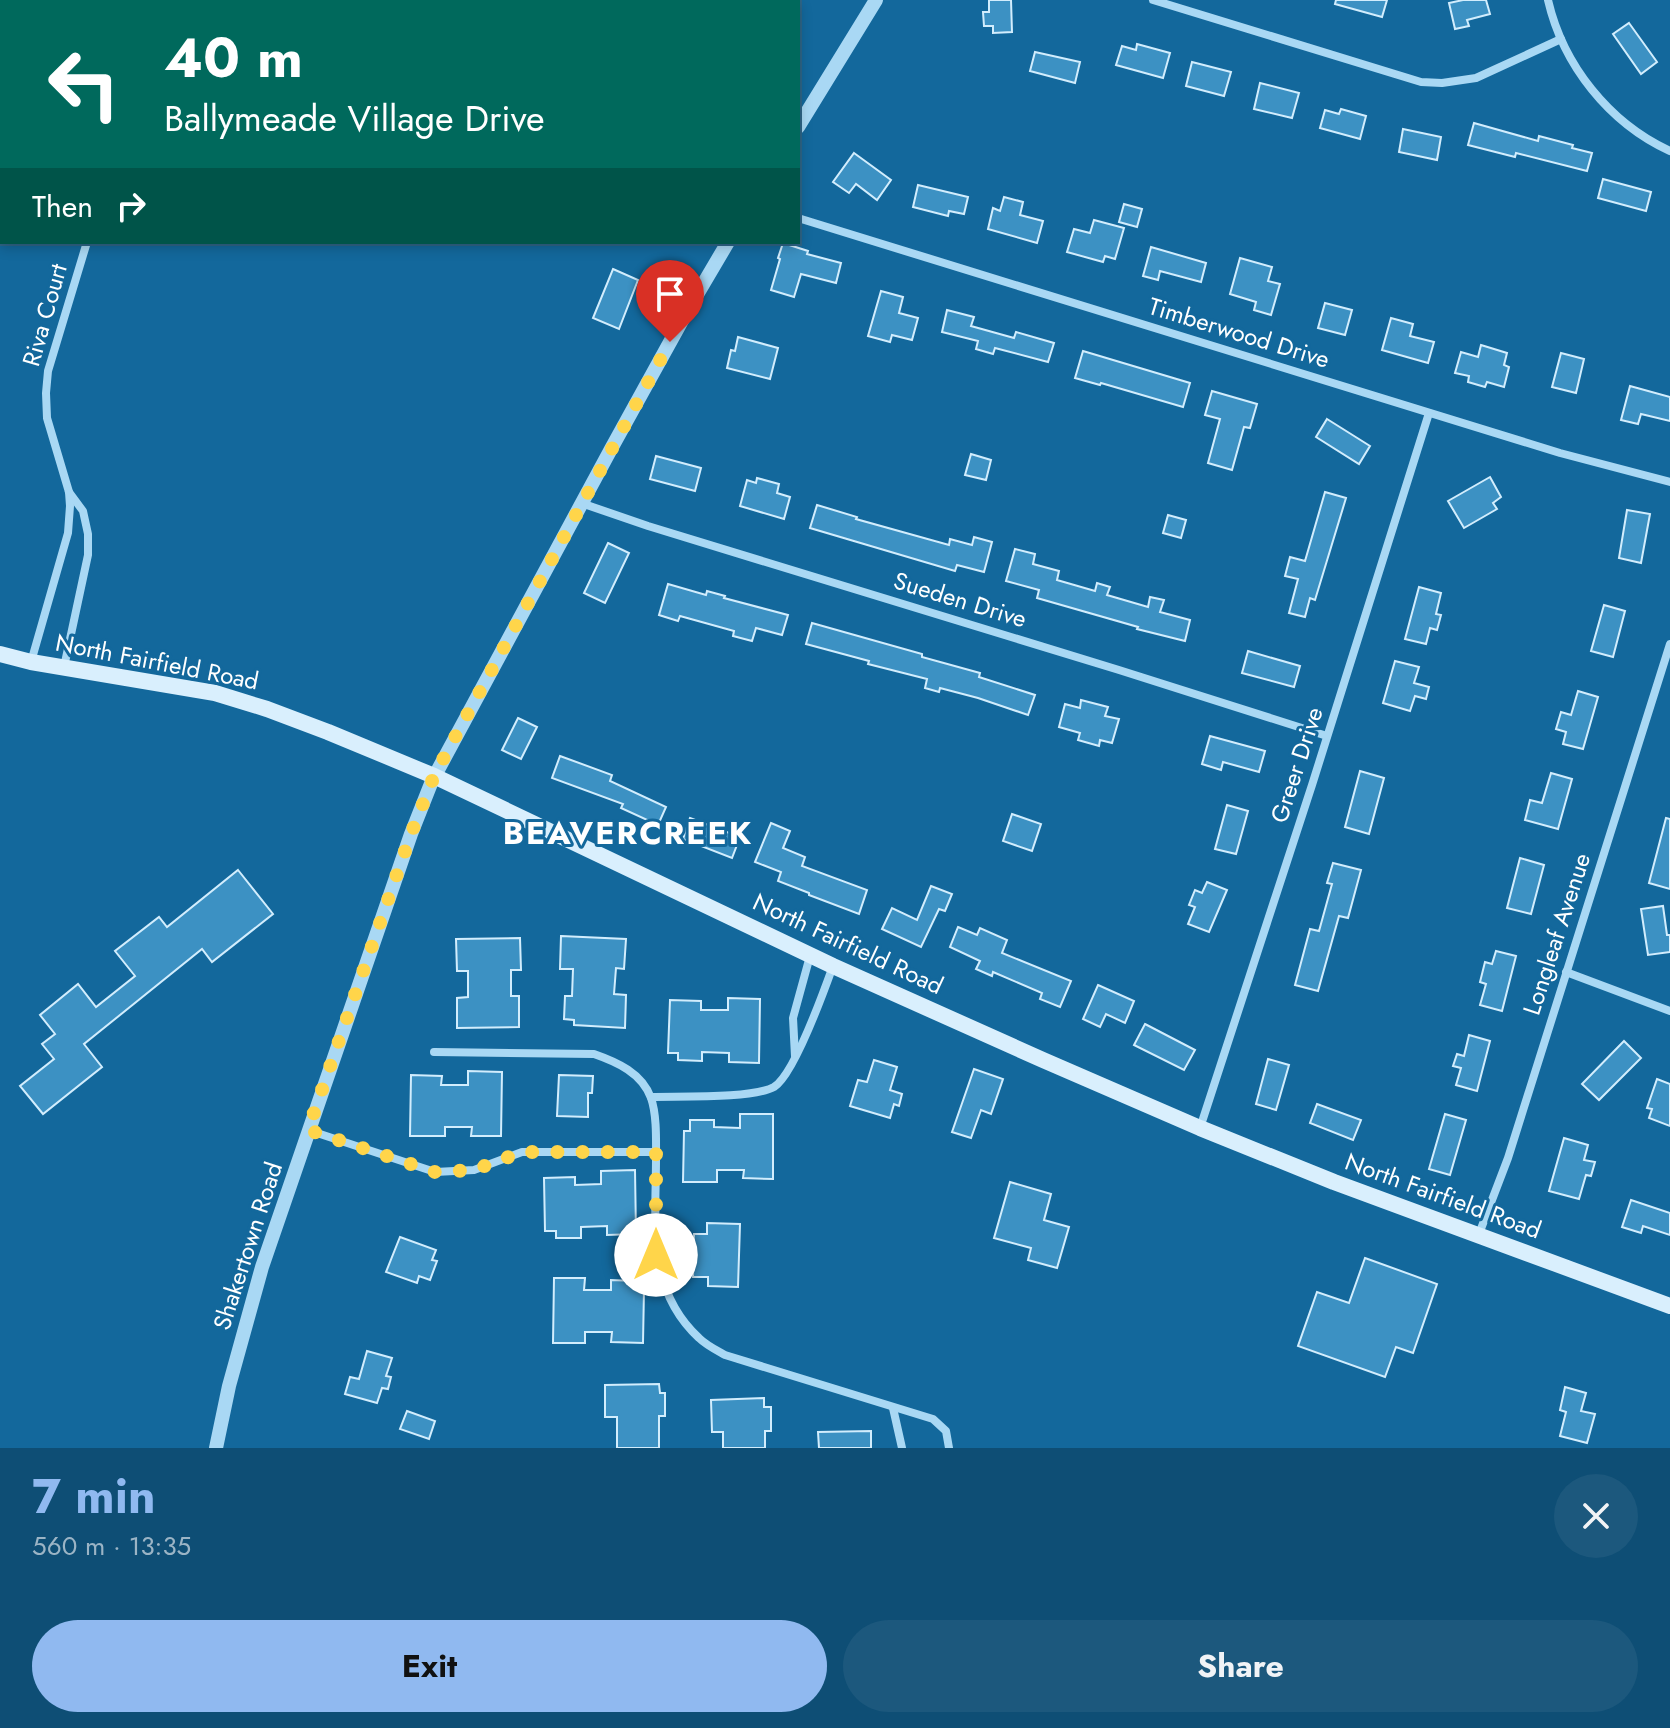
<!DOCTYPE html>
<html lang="en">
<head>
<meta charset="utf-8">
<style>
	:root { --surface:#0e4e75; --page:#1c587d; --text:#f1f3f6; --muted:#9bb4c5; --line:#2e6587; --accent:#90b9f0 }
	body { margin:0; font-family:Jost,sans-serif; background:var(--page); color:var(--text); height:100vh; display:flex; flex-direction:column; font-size:30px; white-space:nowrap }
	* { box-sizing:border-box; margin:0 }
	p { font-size:26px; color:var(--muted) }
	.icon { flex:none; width:44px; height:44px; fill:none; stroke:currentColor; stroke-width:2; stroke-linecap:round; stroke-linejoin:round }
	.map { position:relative; height:1448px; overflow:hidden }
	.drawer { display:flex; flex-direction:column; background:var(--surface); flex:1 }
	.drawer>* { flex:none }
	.hud { position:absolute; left:0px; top:0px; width:800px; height:244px; box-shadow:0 4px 12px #0003,0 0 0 2px var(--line); background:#00695c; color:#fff; overflow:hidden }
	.pin { position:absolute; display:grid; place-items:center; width:68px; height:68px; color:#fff; margin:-82px -34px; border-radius:50% 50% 50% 0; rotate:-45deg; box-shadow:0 0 8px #0007 }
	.pin .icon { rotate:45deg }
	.me { position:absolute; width:88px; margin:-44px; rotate:0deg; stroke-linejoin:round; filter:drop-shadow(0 0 6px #0008) }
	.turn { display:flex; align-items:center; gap:28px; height:168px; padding:0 32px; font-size:36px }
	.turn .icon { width:104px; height:104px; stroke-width:2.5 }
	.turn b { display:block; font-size:56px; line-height:68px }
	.then { display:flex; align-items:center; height:76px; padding:0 32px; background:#0003; gap:16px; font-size:30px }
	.round { display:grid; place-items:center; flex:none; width:84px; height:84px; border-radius:42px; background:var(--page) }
	.overview { display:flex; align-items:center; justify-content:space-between; height:136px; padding:0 32px }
	h1 { font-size:48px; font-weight:700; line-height:60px; color:var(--accent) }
	.action { display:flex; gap:16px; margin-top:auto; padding:16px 32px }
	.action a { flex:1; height:92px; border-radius:48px; background:var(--accent); color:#111; font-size:32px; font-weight:700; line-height:92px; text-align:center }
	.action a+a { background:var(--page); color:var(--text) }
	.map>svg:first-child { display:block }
	.building { fill:#3c91c3; stroke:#d2edfd; stroke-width:2 }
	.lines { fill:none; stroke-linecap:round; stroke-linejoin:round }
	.minor { stroke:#a9d8f4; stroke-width:8 }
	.tertiary { stroke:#a9d8f4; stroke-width:14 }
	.secondary { stroke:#d9effd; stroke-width:16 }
	.route { stroke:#ffd54a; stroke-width:14; stroke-dasharray:0 25.2 }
	.labels { text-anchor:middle; stroke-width:6; stroke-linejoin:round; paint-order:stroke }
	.street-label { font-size:24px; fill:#fff; stroke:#13689c }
	.district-label { font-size:32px; font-weight:bold; letter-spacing:2px; fill:#fff; stroke:#13689c }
</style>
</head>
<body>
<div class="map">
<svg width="1670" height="1448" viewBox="0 0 1670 1448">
	<rect width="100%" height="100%" fill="#13689c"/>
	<g class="building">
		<polygon points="989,0 1011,0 1012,32 993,33 993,26 984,26 983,12 989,12"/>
		<polygon points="1336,0 1387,0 1382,17 1335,4"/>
		<polygon points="1463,0 1486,0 1490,14 1467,20 1469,26 1455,29 1449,3"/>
		<polygon points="1629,23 1657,62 1641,74 1613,34"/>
		<polygon points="1137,44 1170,53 1163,78 1116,65 1122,46 1136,50"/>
		<polygon points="1035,52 1080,62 1075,83 1030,71"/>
		<polygon points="1192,62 1231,72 1224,96 1186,86"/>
		<polygon points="1260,83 1299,93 1292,118 1254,109"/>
		<polygon points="1341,109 1366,116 1360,139 1320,128 1325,110 1339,114"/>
		<polygon points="1474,123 1538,141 1539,136 1573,145 1572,148 1592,153 1587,171 1516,153 1515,157 1468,145"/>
		<polygon points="1403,129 1441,137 1437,160 1399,152"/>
		<polygon points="854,153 891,180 877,200 856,184 849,193 833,182"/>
		<polygon points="1603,179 1651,192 1646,211 1598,198"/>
		<polygon points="918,185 968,197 964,214 949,211 948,216 913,207"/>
		<polygon points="1004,197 1023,202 1020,215 1043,221 1037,243 988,229 993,208 1000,211"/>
		<polygon points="1124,204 1142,209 1137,227 1119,222"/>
		<polygon points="1094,220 1124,228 1115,259 1105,256 1103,262 1067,252 1074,229 1090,233"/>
		<polygon points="783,243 808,251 807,254 841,263 836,283 801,274 794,297 771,290 780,259 778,258"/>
		<polygon points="1151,247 1206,263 1201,282 1160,271 1158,280 1143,276"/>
		<polygon points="1240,258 1272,267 1268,281 1280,284 1271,315 1254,310 1256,302 1230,294"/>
		<polygon points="613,269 638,280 619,329 593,318"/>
		<polygon points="881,291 903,297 899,313 918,318 912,340 892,335 890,342 868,336"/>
		<polygon points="1325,303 1352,310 1345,335 1318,328"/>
		<polygon points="947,310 974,317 971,326 1014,338 1016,332 1054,343 1048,362 995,348 993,354 976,349 978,341 942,332"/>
		<polygon points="1391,318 1413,324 1410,336 1434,342 1428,363 1382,350"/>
		<polygon points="738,337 778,348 770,379 727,368 731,350 735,351"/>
		<polygon points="1481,345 1507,353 1504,365 1509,367 1504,387 1487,382 1485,387 1468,382 1469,376 1455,373 1461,352 1478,357"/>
		<polygon points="1083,351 1190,383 1183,407 1101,383 1100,385 1075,378"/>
		<polygon points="1561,353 1584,359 1576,393 1552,387"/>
		<polygon points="1630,386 1670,397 1670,421 1641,414 1638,424 1621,420"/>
		<polygon points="1212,391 1257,404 1250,428 1244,427 1232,470 1208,463 1220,419 1205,415"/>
		<polygon points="1327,419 1370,446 1359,464 1316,437"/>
		<polygon points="971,454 991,460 986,480 965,475"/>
		<polygon points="656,456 701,468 695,491 650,479"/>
		<polygon points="1490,477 1501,497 1493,503 1497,509 1464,528 1448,501"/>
		<polygon points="757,478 779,484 777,493 790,497 784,519 740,506 747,480 756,483"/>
		<polygon points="1325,492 1346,498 1315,600 1310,598 1305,617 1289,613 1298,579 1285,576 1290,557 1305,561"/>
		<polygon points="817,505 857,517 856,519 949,545 950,539 972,545 974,537 992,542 984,572 957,565 955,571 810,528"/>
		<polygon points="1627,510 1650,514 1641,563 1619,558"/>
		<polygon points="1168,515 1186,520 1181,538 1163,533"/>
		<polygon points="608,543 629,553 605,603 584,593"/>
		<polygon points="1015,549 1035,554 1033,564 1059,571 1057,580 1095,591 1097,583 1110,587 1107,595 1148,607 1150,597 1164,600 1160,612 1190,620 1185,641 1137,629 1138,627 1037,598 1039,590 1006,581"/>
		<polygon points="668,584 706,595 707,591 725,596 724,598 788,615 782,635 756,628 752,641 733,636 734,631 680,616 678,621 659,615"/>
		<polygon points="1419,587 1441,593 1436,614 1441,615 1437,630 1430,628 1426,644 1405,639"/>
		<polygon points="1604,605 1625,611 1613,657 1591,651"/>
		<polygon points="812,623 922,654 922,657 980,673 979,677 1035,695 1028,715 978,698 940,688 939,692 925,688 927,679 868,664 869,661 806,644"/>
		<polygon points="1248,651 1300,666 1294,687 1242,673"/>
		<polygon points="1395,661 1419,667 1414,683 1429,687 1426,699 1415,696 1410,711 1383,703"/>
		<polygon points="1578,691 1598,697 1583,749 1563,744 1566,732 1556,729 1561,712 1571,715"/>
		<polygon points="1081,700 1108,707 1105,716 1119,719 1112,743 1100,740 1099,746 1078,740 1080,733 1059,727 1065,704 1080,708"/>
		<polygon points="518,718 537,727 521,759 502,750"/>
		<polygon points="1210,736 1265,751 1259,772 1223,762 1221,770 1202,764"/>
		<polygon points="560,756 612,775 610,781 666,807 658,825 621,808 623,804 552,778"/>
		<polygon points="1360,771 1384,778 1369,834 1345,827"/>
		<polygon points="1551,773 1572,779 1558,829 1525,820 1530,800 1542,803"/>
		<polygon points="1227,805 1248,811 1236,854 1215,849"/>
		<polygon points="1012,814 1041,824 1032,851 1003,841"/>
		<polygon points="690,818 740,837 732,858 683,839"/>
		<polygon points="1666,818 1670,819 1670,889 1649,883"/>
		<polygon points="771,823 790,831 783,848 805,857 802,866 867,890 859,914 809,895 809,893 778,881 781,872 755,862"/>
		<polygon points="1520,858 1544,865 1531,914 1507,908"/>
		<polygon points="1333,863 1361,870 1348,918 1339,916 1318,991 1295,985 1310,929 1319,931 1332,884 1327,883"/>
		<polygon points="238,870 273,914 212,962 202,949 84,1044 102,1067 43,1114 20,1086 54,1059 42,1044 55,1034 40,1015 78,984 96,1007 135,976 115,951 159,917 167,927"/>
		<polygon points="1207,882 1227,890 1209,932 1188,924 1195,907 1189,905 1195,890 1202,893"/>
		<polygon points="931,886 952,894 945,911 939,909 921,947 882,929 892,908 917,920"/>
		<polygon points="1663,906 1667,935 1670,935 1670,952 1648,955 1641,909"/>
		<polygon points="958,927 977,935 980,928 1007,940 1002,953 1071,981 1060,1007 1040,999 1042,993 993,972 992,976 976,969 980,961 950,947"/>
		<polygon points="561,936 626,939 624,969 616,968 614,994 626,995 625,1028 574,1025 574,1020 564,1019 565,996 572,996 573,969 560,969"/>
		<polygon points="520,938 521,970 511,970 511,996 519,996 519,1027 457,1028 457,998 468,997 468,971 457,971 456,939"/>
		<polygon points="1496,951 1516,956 1502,1011 1480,1005 1486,984 1480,982 1485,962 1492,964"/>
		<polygon points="1098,985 1134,1001 1125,1023 1106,1014 1100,1027 1083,1019"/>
		<polygon points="728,998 760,999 759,1063 729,1062 729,1053 702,1052 702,1061 678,1060 678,1053 668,1053 670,1000 701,1001 701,1010 728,1010"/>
		<polygon points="1145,1024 1195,1050 1184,1070 1134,1045"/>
		<polygon points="1469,1035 1490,1041 1477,1091 1456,1085 1461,1068 1453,1066 1457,1054 1464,1056"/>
		<polygon points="1624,1041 1641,1058 1599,1100 1582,1084"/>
		<polygon points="1268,1059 1289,1065 1276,1110 1256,1104"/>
		<polygon points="874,1060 897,1067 890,1090 902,1094 899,1106 894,1104 890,1118 850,1106 858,1080 867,1082"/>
		<polygon points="974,1069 1003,1079 991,1114 981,1110 971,1138 952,1132"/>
		<polygon points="468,1071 502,1072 501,1136 471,1136 472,1127 445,1127 445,1136 410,1136 411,1075 442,1076 441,1085 468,1085"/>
		<polygon points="559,1075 593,1076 592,1093 588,1093 588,1117 557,1116"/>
		<polygon points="1657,1079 1670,1084 1670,1126 1649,1118 1652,1109 1647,1108"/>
		<polygon points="1317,1104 1361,1120 1353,1140 1310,1123"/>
		<polygon points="740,1114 773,1114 773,1179 743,1178 744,1170 717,1170 717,1182 683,1182 684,1131 690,1131 690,1120 714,1120 714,1127 740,1128"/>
		<polygon points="1445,1114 1466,1120 1450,1175 1429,1169"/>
		<polygon points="1564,1138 1588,1145 1584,1160 1595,1162 1591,1176 1586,1175 1579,1199 1549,1191"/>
		<polygon points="635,1170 636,1234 607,1235 607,1226 581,1227 581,1238 556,1238 556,1231 545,1231 544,1178 575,1177 575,1185 601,1184 601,1171"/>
		<polygon points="1010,1182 1051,1194 1044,1220 1069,1227 1057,1268 1028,1260 1031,1248 994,1238"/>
		<polygon points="1631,1200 1670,1213 1670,1235 1643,1226 1641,1233 1622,1227"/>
		<polygon points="707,1223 740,1224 738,1287 708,1286 708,1277 693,1277 694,1234 707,1234"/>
		<polygon points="400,1237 436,1250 432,1260 437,1261 430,1280 419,1276 417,1283 386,1272"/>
		<polygon points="1365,1258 1437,1284 1413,1353 1396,1347 1385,1377 1298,1346 1317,1292 1349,1303"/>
		<polygon points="554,1278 585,1278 584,1290 611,1290 611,1280 635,1281 635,1289 644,1289 643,1343 611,1342 612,1332 585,1332 585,1343 553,1343"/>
		<polygon points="367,1351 392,1358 386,1376 391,1377 388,1389 382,1388 377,1403 345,1394 350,1377 359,1379"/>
		<polygon points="659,1384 660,1393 665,1393 665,1416 659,1416 659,1448 617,1448 617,1417 605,1417 605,1385"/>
		<polygon points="1565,1387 1586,1393 1581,1411 1595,1414 1587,1443 1560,1436 1566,1412 1560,1410"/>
		<polygon points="764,1398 764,1407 771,1407 771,1431 765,1431 765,1448 723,1448 723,1432 712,1432 711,1400"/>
		<polygon points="407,1411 435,1421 429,1439 400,1429"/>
		<polygon points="871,1431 871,1448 819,1448 818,1432"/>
	</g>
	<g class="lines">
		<g class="minor">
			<polyline points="78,0 83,2"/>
			<polyline points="1153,0 1421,82 1442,83 1476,78 1561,39"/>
			<path d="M1548,0C1563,65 1609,123 1670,151"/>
			<polyline points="107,2 108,0"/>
			<polyline points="798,218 1560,453 1670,482"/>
			<polyline points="581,503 648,526 1119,670 1327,736"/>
			<polyline points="31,662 68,533 70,506 69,492 47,418 46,393 48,371 87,242"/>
			<polyline points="64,667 88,555 88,534 83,511 69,492"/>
			<polyline points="1566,972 1670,1011"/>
			<path d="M434,1052L594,1054C617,1062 642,1073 651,1098C657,1115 656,1141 656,1159C656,1224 646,1289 699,1338C706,1345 716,1350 725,1355L933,1419L946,1431L949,1448"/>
			<polyline points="795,1056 793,1018 810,956"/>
			<path d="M651,1097C679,1096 752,1099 774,1087C794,1075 824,991 833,966"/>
			<polyline points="1200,1128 1312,785 1429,413"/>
			<polyline points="308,1130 435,1172 474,1170 522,1152 656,1152"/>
			<polyline points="1479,1234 1508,1158 1670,644"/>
			<polyline points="893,1408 902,1448"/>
		</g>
		<g class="tertiary">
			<polyline points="798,127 876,0"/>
			<polyline points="216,1448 229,1386 262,1267 411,834 432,781 611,449 685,315 728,242"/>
		</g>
		<polyline class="secondary" points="0,654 31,662 215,693 267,709 328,732 434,776 833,966 1043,1060 1200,1128 1334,1182 1670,1306"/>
	</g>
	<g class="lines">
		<polyline class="route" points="656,1255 656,1152 522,1152 474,1170 435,1172 308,1130 411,834 434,776 670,342"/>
	</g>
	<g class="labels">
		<g class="street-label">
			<text transform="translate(45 315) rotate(-74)" y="8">Riva Court</text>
			<text transform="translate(1239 333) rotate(17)" y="8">Timberwood Drive</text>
			<text transform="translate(960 600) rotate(17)" y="8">Sueden Drive</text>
			<text transform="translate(157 662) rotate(11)" y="8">North Fairfield Road</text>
			<text transform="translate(1297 765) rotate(-72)" y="8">Greer Drive</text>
			<text transform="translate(1557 934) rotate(-72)" y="8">Longleaf Avenue</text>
			<text transform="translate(848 944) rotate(25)" y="8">North Fairfield Road</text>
			<text transform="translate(1443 1196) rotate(20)" y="8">North Fairfield Road</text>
			<text transform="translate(248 1246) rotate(-72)" y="8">Shakertown Road</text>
		</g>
		<g class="district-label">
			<text x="628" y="844">BEAVERCREEK</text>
		</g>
	</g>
</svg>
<div class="pin" style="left:670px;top:342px;background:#d93025"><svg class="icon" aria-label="arrive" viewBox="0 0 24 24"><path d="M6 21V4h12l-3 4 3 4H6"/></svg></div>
<svg class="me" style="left:656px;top:1255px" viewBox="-20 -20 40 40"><circle r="19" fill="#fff"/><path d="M0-13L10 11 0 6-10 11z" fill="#ffd54a"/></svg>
<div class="hud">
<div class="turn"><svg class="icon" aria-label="left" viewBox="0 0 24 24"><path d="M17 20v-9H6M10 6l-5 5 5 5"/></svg><div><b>40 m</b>Ballymeade Village Drive</div></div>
<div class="then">Then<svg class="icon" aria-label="right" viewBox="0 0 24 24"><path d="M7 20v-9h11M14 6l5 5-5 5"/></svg></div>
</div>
</div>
<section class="drawer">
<div class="overview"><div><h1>7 min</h1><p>560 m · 13:35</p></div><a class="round"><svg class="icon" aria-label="close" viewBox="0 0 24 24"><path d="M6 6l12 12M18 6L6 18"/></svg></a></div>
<div class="action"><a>Exit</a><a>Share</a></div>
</section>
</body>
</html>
